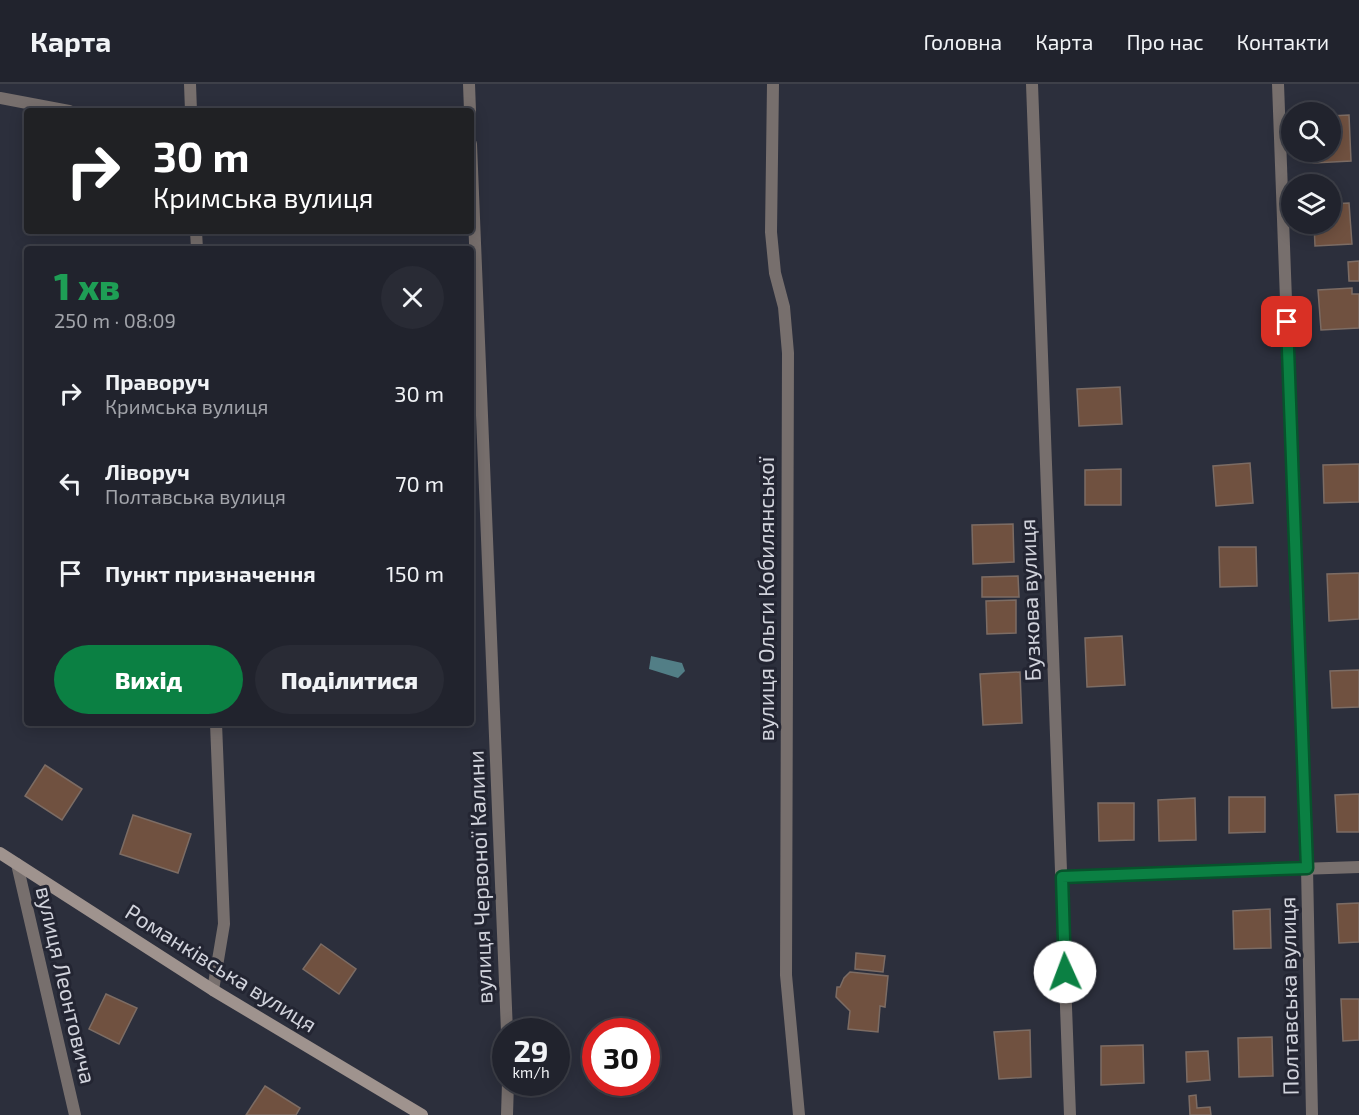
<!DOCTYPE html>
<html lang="uk">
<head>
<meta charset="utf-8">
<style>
	:root { --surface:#21232d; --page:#292b35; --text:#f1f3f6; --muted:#a2a4aa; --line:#3e4049; --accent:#0b8043 }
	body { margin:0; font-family:"Exo 2",sans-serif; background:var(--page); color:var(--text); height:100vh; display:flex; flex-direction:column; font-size:22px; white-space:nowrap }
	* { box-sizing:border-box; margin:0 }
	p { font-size:20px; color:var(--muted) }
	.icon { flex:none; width:33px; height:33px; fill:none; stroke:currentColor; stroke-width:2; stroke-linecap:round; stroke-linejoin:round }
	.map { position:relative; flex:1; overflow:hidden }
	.drawer { position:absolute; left:24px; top:162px; width:450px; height:480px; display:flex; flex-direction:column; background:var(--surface); border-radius:6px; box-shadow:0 3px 15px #0003,0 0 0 2px var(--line) }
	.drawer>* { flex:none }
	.guide { position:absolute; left:24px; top:24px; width:450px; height:126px; border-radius:6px; box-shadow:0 3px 15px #0003,0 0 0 2px var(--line); background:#202124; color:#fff; overflow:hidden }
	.controls { position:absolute; left:1281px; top:18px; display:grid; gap:12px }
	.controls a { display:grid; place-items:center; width:60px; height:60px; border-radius:50%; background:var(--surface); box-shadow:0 3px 15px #0003,0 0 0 2px var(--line); font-size:30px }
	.speed { position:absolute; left:492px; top:934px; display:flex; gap:12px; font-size:30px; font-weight:700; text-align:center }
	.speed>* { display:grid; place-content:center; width:78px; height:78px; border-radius:50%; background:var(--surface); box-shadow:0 3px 15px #0003,0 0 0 2px var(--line); line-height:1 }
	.speed small { font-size:15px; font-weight:400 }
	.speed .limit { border:9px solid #d22; background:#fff; color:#111 }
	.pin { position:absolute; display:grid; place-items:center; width:51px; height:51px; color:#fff; margin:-26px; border-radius:12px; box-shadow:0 3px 9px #0006 }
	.me { position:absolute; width:66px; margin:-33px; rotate:358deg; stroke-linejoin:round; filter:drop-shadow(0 0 4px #0008) }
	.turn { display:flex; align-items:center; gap:21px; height:126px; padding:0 30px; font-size:27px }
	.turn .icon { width:78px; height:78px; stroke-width:2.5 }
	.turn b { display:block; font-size:42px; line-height:51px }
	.round { display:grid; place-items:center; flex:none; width:63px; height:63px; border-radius:32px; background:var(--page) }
	.summary { display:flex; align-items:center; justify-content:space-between; height:102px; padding:0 30px }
	h1 { font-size:36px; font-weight:800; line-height:45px; color:#1e9e55 }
	.button { display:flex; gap:12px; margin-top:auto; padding:12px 30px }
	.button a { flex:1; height:69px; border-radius:36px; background:var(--accent); color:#fff; font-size:24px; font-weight:800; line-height:69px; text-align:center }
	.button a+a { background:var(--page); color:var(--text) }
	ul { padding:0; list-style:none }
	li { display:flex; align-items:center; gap:18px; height:90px; padding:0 30px }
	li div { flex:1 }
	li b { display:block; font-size:22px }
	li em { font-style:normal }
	header { display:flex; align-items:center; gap:36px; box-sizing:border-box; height:84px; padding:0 30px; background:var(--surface); border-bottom:2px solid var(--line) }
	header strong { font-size:28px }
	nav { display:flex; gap:33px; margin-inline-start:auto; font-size:21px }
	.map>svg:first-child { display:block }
	.water { fill:#527e86 }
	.building { fill:#705140; stroke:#7c6c64; stroke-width:1.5 }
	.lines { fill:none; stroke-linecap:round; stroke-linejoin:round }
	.street { stroke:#776f6d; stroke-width:12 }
	.secondary { stroke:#9f938e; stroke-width:12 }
	.route-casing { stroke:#07532c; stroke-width:15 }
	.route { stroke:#0b8043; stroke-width:10 }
	.labels { text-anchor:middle; stroke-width:6; stroke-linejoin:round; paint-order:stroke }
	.street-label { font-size:22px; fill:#d1d3dc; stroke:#232532 }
</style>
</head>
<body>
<header>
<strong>Карта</strong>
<nav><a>Головна</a><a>Карта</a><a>Про нас</a><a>Контакти</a></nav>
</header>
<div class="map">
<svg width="1359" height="1031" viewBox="0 0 1359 1031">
	<rect width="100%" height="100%" fill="#2c2f3c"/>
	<polygon class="water" points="651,572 682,579 685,587 678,594 649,585"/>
	<g class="building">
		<polygon points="1349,31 1351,77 1313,79 1312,68 1330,68 1330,32"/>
		<polygon points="1349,119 1352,160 1315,162 1314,140 1330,140 1330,120"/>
		<polygon points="1359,177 1359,197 1349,197 1348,178"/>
		<polygon points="1352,204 1352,210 1359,210 1359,244 1321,246 1318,206"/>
		<polygon points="1120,303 1122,340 1079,342 1077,305"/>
		<polygon points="1250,379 1253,419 1216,422 1213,382"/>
		<polygon points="1359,380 1359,418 1324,419 1323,381"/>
		<polygon points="1121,385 1121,421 1085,421 1085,386"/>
		<polygon points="1013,440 1014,478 973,480 972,441"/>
		<polygon points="1219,463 1256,463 1257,502 1220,503"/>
		<polygon points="1359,489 1359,535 1329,537 1327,490"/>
		<polygon points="1018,492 1019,513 982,513 982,493"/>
		<polygon points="1016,516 1016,549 987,550 986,517"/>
		<polygon points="1122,552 1125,601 1087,603 1085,554"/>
		<polygon points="1359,586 1359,623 1332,624 1330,587"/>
		<polygon points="1020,588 1022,639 983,641 980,590"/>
		<polygon points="45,681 82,705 62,736 25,712"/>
		<polygon points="1359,710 1359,748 1337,748 1335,711"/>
		<polygon points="1229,713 1265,713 1265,748 1229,749"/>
		<polygon points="1195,714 1196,756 1159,757 1158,716"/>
		<polygon points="1098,719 1134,719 1134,756 1099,757"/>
		<polygon points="133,731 191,750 178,789 120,770"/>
		<polygon points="1359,819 1359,858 1339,859 1337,820"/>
		<polygon points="1270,825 1271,864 1234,865 1233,827"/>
		<polygon points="321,860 356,885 339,910 303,885"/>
		<polygon points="856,869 885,872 883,888 855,885"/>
		<polygon points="850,888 888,892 885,923 880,922 878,948 848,945 850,927 836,913 837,903 840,903 844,894"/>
		<polygon points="106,910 137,924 119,960 89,945"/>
		<polygon points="1341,915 1359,915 1359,956 1343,957"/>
		<polygon points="1030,946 1031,993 999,995 994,948"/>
		<polygon points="1272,953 1273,992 1239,993 1238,954"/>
		<polygon points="1143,961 1144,999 1101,1001 1101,962"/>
		<polygon points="1208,967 1210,996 1187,998 1186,968"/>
		<polygon points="265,1002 300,1024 296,1031 246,1031"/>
		<polygon points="1196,1011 1197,1024 1210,1023 1211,1031 1190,1031 1189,1012"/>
	</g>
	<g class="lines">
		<g class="street">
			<polyline points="190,0 191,27"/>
			<polyline points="469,0 470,27"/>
			<polyline points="773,0 771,148 775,189 784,223 788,269 786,891 799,1031"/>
			<polyline points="1032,0 1070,1031"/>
			<polyline points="1278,0 1307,784 1312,1031"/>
			<polyline points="0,14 69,27"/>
			<polyline points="471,60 507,948"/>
			<polyline points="196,147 197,165"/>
			<polyline points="17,780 75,1031"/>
			<polyline points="1062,793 1359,783"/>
			<polyline points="213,906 224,840 216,639"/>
			<polyline points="507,1031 508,999"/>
		</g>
		<polyline class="secondary" points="0,769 213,906 422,1031"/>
	</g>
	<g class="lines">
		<defs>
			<polyline id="route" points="1065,888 1062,793 1307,784 1287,238"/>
		</defs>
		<use href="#route" class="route-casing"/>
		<use href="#route" class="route"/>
	</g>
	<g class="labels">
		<g class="street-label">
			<text transform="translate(766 515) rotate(-90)" y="8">вулиця Ольги Кобилянської</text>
			<text transform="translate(1030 516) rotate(-92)" y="8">Бузкова вулиця</text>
			<text transform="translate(480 793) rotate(-92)" y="8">вулиця Червоної Калини</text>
			<text transform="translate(221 884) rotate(32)" y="8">Романківська вулиця</text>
			<text transform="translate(66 901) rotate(77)" y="8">вулиця Леонтовича</text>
			<text transform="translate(1289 912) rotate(-91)" y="8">Полтавська вулиця</text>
		</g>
	</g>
</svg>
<div class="controls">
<a><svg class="icon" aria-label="search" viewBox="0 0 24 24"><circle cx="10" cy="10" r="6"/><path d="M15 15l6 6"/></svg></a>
<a><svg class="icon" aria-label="layers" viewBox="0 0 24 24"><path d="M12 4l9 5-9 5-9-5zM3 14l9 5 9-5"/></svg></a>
</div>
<div class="speed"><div>29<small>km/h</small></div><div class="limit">30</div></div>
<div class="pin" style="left:1287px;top:238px;background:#d93025"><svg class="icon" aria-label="arrive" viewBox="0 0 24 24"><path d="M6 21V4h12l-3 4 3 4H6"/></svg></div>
<svg class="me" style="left:1065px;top:888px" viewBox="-20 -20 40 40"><circle r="19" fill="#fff"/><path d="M0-13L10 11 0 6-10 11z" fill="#0b8043"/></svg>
<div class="guide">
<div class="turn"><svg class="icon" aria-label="right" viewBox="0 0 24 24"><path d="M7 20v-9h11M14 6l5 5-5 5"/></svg><div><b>30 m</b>Кримська вулиця</div></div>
</div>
<section class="drawer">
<div class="summary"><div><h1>1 хв</h1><p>250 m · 08:09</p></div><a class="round"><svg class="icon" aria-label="close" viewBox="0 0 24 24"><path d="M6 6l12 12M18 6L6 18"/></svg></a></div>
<ul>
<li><svg class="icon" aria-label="right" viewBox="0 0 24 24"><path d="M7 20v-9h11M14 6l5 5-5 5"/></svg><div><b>Праворуч</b><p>Кримська вулиця</p></div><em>30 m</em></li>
<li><svg class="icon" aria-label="left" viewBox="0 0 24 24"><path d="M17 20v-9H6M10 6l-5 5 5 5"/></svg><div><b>Ліворуч</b><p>Полтавська вулиця</p></div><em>70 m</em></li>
<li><svg class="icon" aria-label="arrive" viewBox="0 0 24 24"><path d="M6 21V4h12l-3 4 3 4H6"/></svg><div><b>Пункт призначення</b></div><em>150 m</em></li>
</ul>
<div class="button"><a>Вихід</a><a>Поділитися</a></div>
</section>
</div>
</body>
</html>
